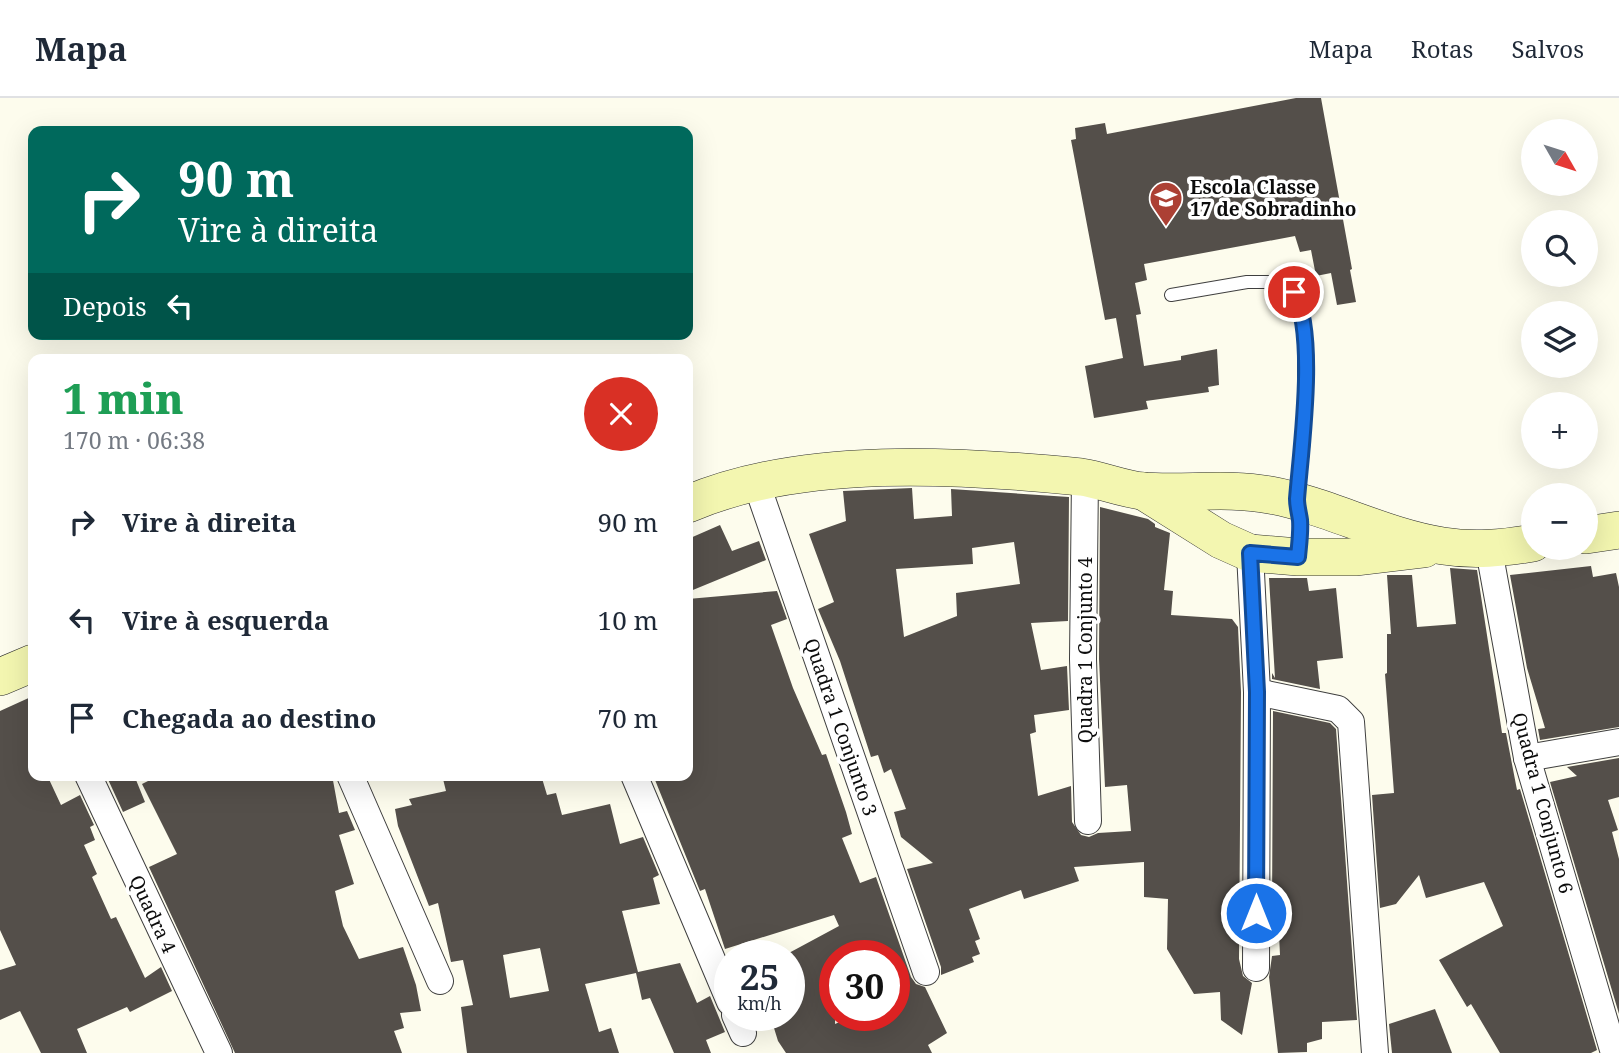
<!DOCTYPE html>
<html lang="pt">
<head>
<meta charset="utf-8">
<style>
	:root { --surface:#fff; --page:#f2f2f3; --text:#1f2937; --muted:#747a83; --line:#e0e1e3 }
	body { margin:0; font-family:"Noto Serif",serif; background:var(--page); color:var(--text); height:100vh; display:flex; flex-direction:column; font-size:26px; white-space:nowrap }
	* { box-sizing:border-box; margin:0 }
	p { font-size:23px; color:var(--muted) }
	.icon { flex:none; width:38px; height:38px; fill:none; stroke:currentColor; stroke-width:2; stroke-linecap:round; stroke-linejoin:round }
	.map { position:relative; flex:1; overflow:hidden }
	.panel { position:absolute; left:28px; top:256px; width:665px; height:427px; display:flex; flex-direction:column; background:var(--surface); border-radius:14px; box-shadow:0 7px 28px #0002 }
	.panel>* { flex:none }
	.guide { position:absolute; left:28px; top:28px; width:665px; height:214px; border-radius:14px; box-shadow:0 7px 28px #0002; background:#00695c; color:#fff; overflow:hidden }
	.needle { width:46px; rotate:129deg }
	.tools { position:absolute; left:1521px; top:21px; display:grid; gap:14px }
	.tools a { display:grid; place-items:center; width:77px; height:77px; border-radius:50%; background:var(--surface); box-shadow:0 7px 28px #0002; font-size:35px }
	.speed { position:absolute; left:714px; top:842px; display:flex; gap:14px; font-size:35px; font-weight:700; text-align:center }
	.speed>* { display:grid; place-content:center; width:91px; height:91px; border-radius:50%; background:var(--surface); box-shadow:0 7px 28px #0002; line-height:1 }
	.speed small { font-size:18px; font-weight:400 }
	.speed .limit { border:10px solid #d22; background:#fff; color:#111 }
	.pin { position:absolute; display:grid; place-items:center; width:60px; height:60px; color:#fff; margin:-30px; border:4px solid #fff; border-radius:50%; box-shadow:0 2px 7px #0007 }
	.me { position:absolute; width:77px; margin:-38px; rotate:0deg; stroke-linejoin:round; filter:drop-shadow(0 0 5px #0008) }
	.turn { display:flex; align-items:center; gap:24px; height:147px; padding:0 35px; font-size:32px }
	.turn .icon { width:91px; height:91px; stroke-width:2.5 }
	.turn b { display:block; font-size:49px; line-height:60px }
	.then { display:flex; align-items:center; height:66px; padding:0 35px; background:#0003; gap:14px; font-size:26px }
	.round { display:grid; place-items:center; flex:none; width:74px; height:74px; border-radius:37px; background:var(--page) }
	.head { display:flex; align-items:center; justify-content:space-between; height:119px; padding:0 35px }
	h1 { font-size:42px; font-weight:800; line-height:52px; color:#1e9e55 }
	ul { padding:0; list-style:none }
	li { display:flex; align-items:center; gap:21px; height:98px; padding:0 35px }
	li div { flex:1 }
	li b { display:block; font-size:26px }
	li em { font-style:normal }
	header { display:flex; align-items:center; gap:42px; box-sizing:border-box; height:98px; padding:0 35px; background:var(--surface); border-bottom:2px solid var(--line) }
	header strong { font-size:33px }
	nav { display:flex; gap:38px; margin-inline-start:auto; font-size:24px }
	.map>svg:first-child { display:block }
	.building { fill:#544f4a; fill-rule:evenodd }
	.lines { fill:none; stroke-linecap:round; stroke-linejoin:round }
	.lane-casing { stroke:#3f3f3f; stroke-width:14 }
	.street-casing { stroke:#3f3f3f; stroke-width:28 }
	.secondary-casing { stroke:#2e2e2e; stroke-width:38 }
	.lane { stroke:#fff; stroke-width:12 }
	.street { stroke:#fff; stroke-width:26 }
	.secondary { stroke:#f3f6b0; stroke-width:37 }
	.route-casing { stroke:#114b97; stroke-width:18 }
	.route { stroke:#1a73e8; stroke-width:12 }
	.labels { text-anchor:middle; stroke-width:7; stroke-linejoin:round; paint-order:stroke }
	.poi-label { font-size:19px; font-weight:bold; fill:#0c0c0c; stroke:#fff; text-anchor:start }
	.street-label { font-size:19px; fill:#0c0c0c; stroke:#fff }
</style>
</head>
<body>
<header>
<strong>Mapa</strong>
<nav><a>Mapa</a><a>Rotas</a><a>Salvos</a></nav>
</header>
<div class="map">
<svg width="1619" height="955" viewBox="0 0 1619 955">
	<rect width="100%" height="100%" fill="#fdfced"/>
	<g class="building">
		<polygon points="1296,0 1321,0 1352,171 1350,172 1356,204 1337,207 1331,175 1316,178 1311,152 1300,154 1295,138 1144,166 1147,182 1135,185 1141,216 1136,217 1144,268 1181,262 1181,258 1217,251 1219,287 1208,289 1209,294 1146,303 1148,311 1094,320 1085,268 1123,260 1116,220 1105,222 1071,42 1076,41 1075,30 1105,25 1107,36"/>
		<path d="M912,390L914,421L952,418L951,391L1069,399L1068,523L1031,525L1041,572L1067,568L1069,612L1034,617L1036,634L1030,636L1038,698L1071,688L1072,724L1081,737L1089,739L1098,735L1131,733L1127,687L1105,689L1099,561L1100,409L1148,421L1155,426V429L1170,435L1164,492L1173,493L1171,517L1232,521L1238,529L1241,594L1239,861L1243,878L1252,885L1242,937L1221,922L1220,894L1194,896L1167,851L1168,801L1144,799V764L1074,769L1079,783L1024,801L1021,792L969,811L980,841L975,843L980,856L972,859L974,864L941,877V869L907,771L933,765L901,739L894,714L906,711L891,671L884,675L878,657L871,659L840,563L818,511L834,504L809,436L846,423L843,393ZM1014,444L1020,486L956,495L957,518L904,539L896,471L973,466L972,450Z"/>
		<polygon points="720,427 732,453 759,443 766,462 688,494 688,441"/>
		<polygon points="1591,468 1593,479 1616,475 1619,489 1619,629 1540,642 1538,631 1545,630 1527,570 1510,477"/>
		<polygon points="1450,470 1477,472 1502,635 1506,635 1517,692 1520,691 1597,952 1591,955 1500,955 1471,906 1467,909 1439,862 1503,828 1484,784 1426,800 1419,777 1396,806 1380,810 1372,697 1394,695 1385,576 1387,575 1387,536 1391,536 1387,477 1412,477 1417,529 1456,526"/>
		<polygon points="1269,480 1307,480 1309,493 1336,490 1343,560 1317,563 1320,591 1272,581 1272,575 1275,580"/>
		<path d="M777,493L787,521L771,527L793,590L822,657L826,656L846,714L852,736L842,740L860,785L876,779L911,879L916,886L925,889L947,935L928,947L932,955H786L778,943L770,917H789V858L787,856L839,828L834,817L725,851L705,791L700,793L653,677H688V501ZM835,858H894V917H856L835,926Z"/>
		<polygon points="33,598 33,677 47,677 61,707 80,697 94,727 90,729 95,742 84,747 97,776 92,779 111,821 116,819 145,880 161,869 172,893 130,914 127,909 77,931 87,955 41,955 20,913 0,922 0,872 16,867 0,832 0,613"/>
		<polygon points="1273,613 1330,625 1336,631 1357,922 1322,924 1322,941 1307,945 1307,954 1278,955 1269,879 1272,858 1280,857 1278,816 1272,816"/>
		<polygon points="1619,660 1619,699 1608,702 1618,732 1612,734 1619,761 1619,916 1550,684 1577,678 1567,669"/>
		<polygon points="106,677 134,677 145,704 123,714"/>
		<polygon points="160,677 332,677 339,715 347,713 355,732 339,737 354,786 335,793 343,828 359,861 403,849 416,887 421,913 400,915 404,930 394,933 402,955 235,955 149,769 177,756 142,686"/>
		<path d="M442,677H541L547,697L556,695L562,717L610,706L620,746L643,739L659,777L653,780L660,806L622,813L638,874L680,865L697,905L710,898L725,934L706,942L711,955H674L650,900L642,902L636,875L585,886L599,934L611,930L619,955H467L461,909L473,907L463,862L451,864L438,805L429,808L398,728L395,711L412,707L409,701L446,693ZM540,850L549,893L510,900L503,857Z"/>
		<polygon points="1435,911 1452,955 1392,955 1389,926"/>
	</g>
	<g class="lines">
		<defs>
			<polyline id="lane" points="1171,197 1247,184 1272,184 1294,194 1300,205 1304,233 1304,340 1298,401"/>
			<g id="street">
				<polyline points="1085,380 1083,561 1088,723"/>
				<polyline points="756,384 926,874"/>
				<polyline points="1489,452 1527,660 1614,955"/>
				<polyline points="1250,455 1257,594 1256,870"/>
				<polyline points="1257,594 1338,611 1351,624 1375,955"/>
				<polyline points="1527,660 1619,644"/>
				<polyline points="88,677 219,955"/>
				<polyline points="350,677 440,883"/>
				<polyline points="634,677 730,904"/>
				<polyline points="735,917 743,935"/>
			</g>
			<g id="secondary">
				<polyline points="1143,393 1221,442 1250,455 1298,459 1357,459 1424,451"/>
				<path d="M688,406C802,357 960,367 1081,379C1102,382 1122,391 1143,393C1186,396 1228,389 1270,397C1329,408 1384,439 1443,448C1474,453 1503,450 1533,445"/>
				<polyline points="1586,437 1619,432"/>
				<polyline points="0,579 33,565"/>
			</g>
		</defs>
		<use href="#lane" class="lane-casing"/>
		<use href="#street" class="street-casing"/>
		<use href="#secondary" class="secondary-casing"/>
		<use href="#lane" class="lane"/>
		<use href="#street" class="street"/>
		<use href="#secondary" class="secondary"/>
	</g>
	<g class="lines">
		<defs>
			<path id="route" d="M1256,815L1257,594L1250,455L1298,459C1299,447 1301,434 1300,422C1299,415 1297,408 1297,401C1301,350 1317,237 1294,194"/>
		</defs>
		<use href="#route" class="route-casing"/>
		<use href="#route" class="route"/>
	</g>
	<defs>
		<symbol id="school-pin" viewBox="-11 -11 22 30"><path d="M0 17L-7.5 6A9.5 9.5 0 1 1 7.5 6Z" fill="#ac4034" stroke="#fff"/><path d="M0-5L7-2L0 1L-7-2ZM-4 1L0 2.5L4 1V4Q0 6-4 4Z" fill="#fff"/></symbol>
	</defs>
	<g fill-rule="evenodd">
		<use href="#school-pin" x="1147" y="81" width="38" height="52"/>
	</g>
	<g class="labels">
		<g class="poi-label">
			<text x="1190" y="96">Escola Classe<tspan x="1190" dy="22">17 de Sobradinho</tspan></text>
		</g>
		<g class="street-label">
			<text transform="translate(1085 552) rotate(-90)" y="7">Quadra 1 Conjunto 4</text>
			<text transform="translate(841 629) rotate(71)" y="7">Quadra 1 Conjunto 3</text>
			<text transform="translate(1543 705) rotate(75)" y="7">Quadra 1 Conjunto 6</text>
			<text transform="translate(153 816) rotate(65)" y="7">Quadra 4</text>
		</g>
	</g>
</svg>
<div class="tools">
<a><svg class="needle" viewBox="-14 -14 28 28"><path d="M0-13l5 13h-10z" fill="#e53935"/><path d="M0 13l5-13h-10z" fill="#747a83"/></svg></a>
<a><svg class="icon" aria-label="search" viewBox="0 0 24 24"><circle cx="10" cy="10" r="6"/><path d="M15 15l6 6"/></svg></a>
<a><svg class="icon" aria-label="layers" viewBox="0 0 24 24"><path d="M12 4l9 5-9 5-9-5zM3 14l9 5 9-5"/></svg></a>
<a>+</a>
<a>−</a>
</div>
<div class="speed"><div>25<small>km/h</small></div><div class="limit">30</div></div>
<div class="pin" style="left:1294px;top:194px;background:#d93025"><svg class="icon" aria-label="arrive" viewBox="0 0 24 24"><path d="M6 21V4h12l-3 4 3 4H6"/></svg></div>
<svg class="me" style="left:1256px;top:815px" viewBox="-20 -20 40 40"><circle r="17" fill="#1a73e8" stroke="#fff" stroke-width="3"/><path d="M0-11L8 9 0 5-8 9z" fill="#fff"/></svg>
<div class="guide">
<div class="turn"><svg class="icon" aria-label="right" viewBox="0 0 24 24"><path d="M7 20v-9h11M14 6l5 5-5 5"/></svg><div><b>90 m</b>Vire à direita</div></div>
<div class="then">Depois<svg class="icon" aria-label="left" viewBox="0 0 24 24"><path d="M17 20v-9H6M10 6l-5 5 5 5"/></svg></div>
</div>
<section class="panel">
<div class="head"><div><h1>1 min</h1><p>170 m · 06:38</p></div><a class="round" style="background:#d93025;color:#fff"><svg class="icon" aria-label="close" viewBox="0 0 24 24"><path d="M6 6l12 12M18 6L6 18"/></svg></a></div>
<ul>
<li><svg class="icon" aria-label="right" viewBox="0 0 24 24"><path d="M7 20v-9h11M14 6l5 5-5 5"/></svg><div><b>Vire à direita</b></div><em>90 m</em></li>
<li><svg class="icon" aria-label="left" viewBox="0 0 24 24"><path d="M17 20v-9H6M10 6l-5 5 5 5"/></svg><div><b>Vire à esquerda</b></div><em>10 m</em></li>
<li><svg class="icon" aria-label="arrive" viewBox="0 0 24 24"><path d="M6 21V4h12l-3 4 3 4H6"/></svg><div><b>Chegada ao destino</b></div><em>70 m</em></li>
</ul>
</section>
</div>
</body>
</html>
